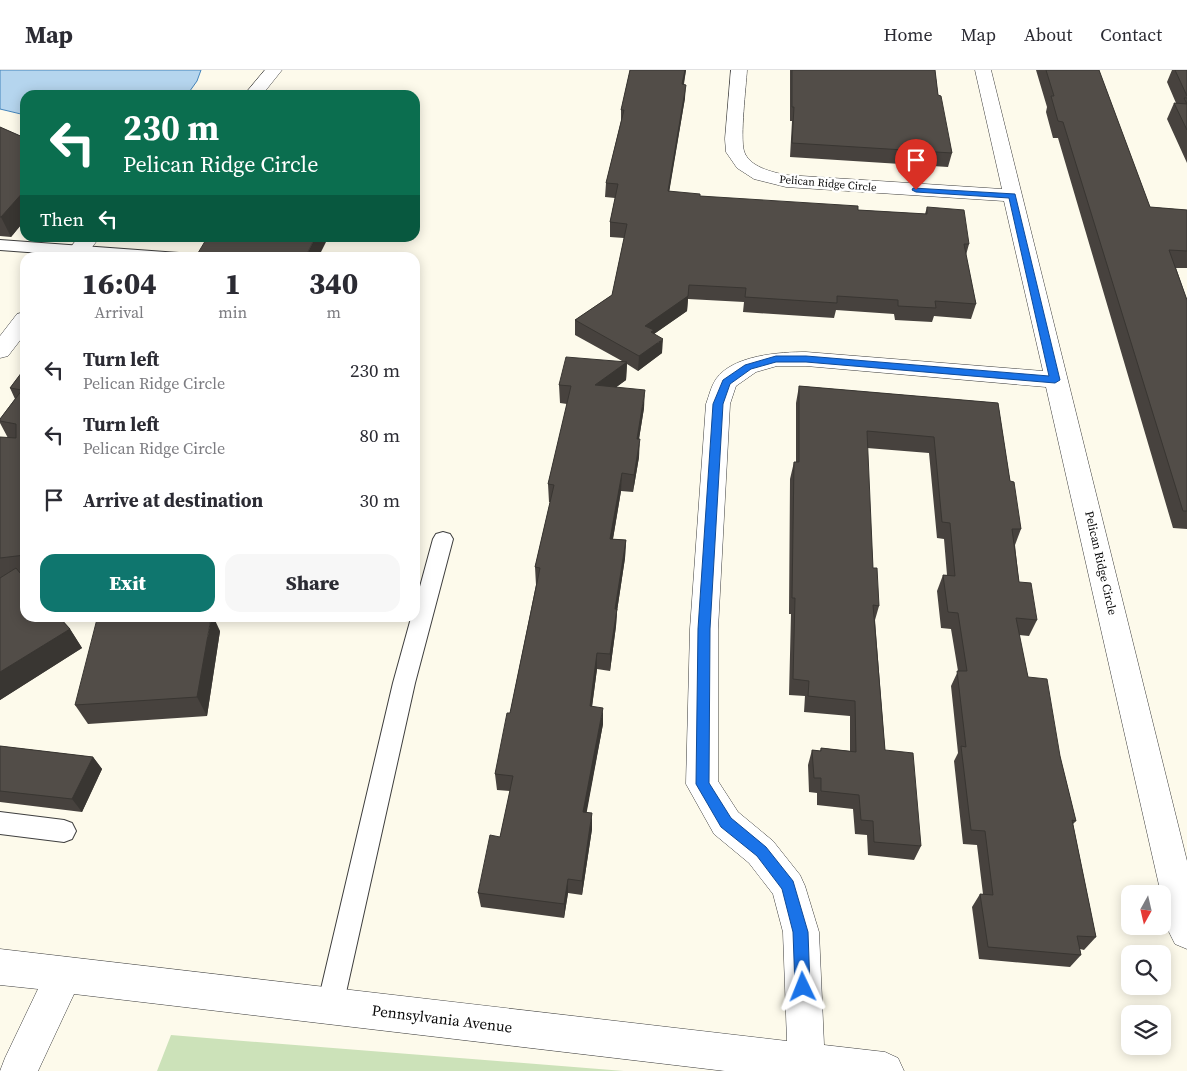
<!DOCTYPE html>
<html lang="en">
<head>
<meta charset="utf-8">
<style>
	:root { --surface:#fff; --page:#f7f7f7; --text:#2b2b33; --muted:#7c7c81; --line:#e1e1e2; --accent:#0f766e }
	body { margin:0; font-family:"Source Serif 4",serif; background:var(--page); color:var(--text); height:100vh; display:flex; flex-direction:column; font-size:19px; white-space:nowrap }
	* { box-sizing:border-box; margin:0 }
	p { font-size:16px; color:var(--muted) }
	.icon { flex:none; width:28px; height:28px; fill:none; stroke:currentColor; stroke-width:2; stroke-linecap:round; stroke-linejoin:round }
	.map { position:relative; flex:1; overflow:hidden }
	.drawer { position:absolute; left:20px; top:182px; width:400px; height:370px; display:flex; flex-direction:column; background:var(--surface); border-radius:15px; box-shadow:0 2px 12px #0003 }
	.drawer>* { flex:none }
	.guide { position:absolute; left:20px; top:20px; width:400px; height:152px; border-radius:15px; box-shadow:0 2px 12px #0003; background:#0b6e4f; color:#fff; overflow:hidden }
	.needle { width:32px; rotate:188deg }
	.fabs { position:absolute; left:1121px; top:815px; display:grid; gap:10px }
	.fabs a { display:grid; place-items:center; width:50px; height:50px; border-radius:10px; background:var(--surface); box-shadow:0 2px 12px #0003; font-size:25px }
	.pin { position:absolute; display:grid; place-items:center; width:42px; height:42px; color:#fff; margin:-51px -21px; border-radius:50% 50% 50% 0; rotate:-45deg; box-shadow:0 0 5px #0007 }
	.pin .icon { rotate:45deg }
	.me { position:absolute; width:55px; margin:-28px; rotate:358deg; stroke-linejoin:round; filter:drop-shadow(0 0 4px #0008) }
	.turn { display:flex; align-items:center; gap:18px; height:105px; padding:0 20px; font-size:22px }
	.turn .icon { width:65px; height:65px; stroke-width:2.5 }
	.turn b { display:block; font-size:35px; line-height:42px }
	.then { display:flex; align-items:center; height:48px; padding:0 20px; background:#0003; gap:10px; font-size:19px }
	.eta { display:flex; justify-content:space-evenly; align-items:center; height:85px; text-align:center }
	.eta b { font-size:30px; font-weight:800; line-height:35px }
	.action { display:flex; gap:10px; margin-top:auto; padding:10px 20px }
	.action a { flex:1; height:58px; border-radius:15px; background:var(--accent); color:#fff; font-size:20px; font-weight:800; line-height:58px; text-align:center }
	.action a+a { background:var(--page); color:var(--text) }
	ul { padding:0; list-style:none }
	li { display:flex; align-items:center; gap:15px; height:65px; padding:0 20px }
	li div { flex:1 }
	li b { display:block; font-size:19px }
	li em { font-style:normal }
	header { display:flex; align-items:center; gap:30px; box-sizing:border-box; height:70px; padding:0 25px; background:var(--surface); border-bottom:1px solid var(--line) }
	header strong { font-size:24px }
	nav { display:flex; gap:28px; margin-inline-start:auto; font-size:18px }
	.map>svg:first-child { display:block }
	.green { fill:#cce2b9 }
	.water { fill:#b5d5ee; stroke:#4585bc }
	.lines { fill:none; stroke-linecap:round; stroke-linejoin:round }
	.service-casing { stroke:#3e3e3e; stroke-width:2 }
	.minor-casing { stroke:#3e3e3e; stroke-width:1 }
	.service { fill:#fff; fill-rule:evenodd }
	.minor { fill:#fff; fill-rule:evenodd }
	.wall { fill:#47423e }
	.shaded-wall { fill:#393632 }
	.building { fill:#524d48; stroke:#393632 }
	.route { fill:#1a73e8; stroke:#114b97 }
	.labels { text-anchor:middle; stroke-width:5; stroke-linejoin:round; paint-order:stroke }
	.far-street-label { font-size:11px; fill:#0b0b0b; stroke:#fff }
	.street-label { font-size:12px; fill:#0b0b0b; stroke:#fff }
	.near-street-label { font-size:15px; fill:#0b0b0b; stroke:#fff }
</style>
</head>
<body>
<header>
<strong>Map</strong>
<nav><a>Home</a><a>Map</a><a>About</a><a>Contact</a></nav>
</header>
<div class="map">
<svg width="1187" height="1001" viewBox="0 0 1187 1001">
	<rect width="100%" height="100%" fill="#fdfaeb"/>
	<polygon class="green" points="171,965 231,970 624,1001 157,1001"/>
	<polygon class="water" points="0,0 201,0 197,11 187,25 25,25 25,45 0,39"/>
	<g class="lines">
		<defs>
			<g id="service">
				<polygon points="0,170 179,183 186,188 110,188 0,180"/>
				<polygon points="443,462 450,464 453,469 415,613 343,936 339,945 330,949 321,945 317,936 393,613 411,548 415,548 415,535 433,469 436,464"/>
				<polygon points="0,742 64,750 72,753 76,761 72,769 64,772 0,764"/>
			</g>
			<g id="minor">
				<polygon points="265,0 282,0 262,25 244,25"/>
				<path d="M731,0H747C746,17 740,67 744,81C749,97 772,102 786,105L1002,119L975,0H991L1187,791V879L1175,874L1169,862L1162,824H1161L1046,317L806,296H777L756,302L736,316L730,334L718,559V711L738,742L773,771L800,805L805,816L819,862L824,975L885,982L898,988L904,1001H725L74,924L38,1001H0L5,988L38,919L0,915V879L787,971L783,862L773,824L749,793L714,764L686,714L690,559L706,334C709,326 711,316 716,309C733,285 780,282 806,282L1043,301L1004,131L786,117L754,109L737,98L726,82L725,69Z"/>
				<polygon points="78,168 99,168 84,188 62,188"/>
				<polygon points="25,242 25,264 8,286 0,288 0,266 17,244"/>
			</g>
		</defs>
		<use href="#service" class="service-casing"/>
		<use href="#minor" class="minor-casing"/>
		<use href="#service" class="service"/>
		<use href="#minor" class="minor"/>
	</g>
	<g class="wall">
		<polygon points="630,0 686,0 684,14 685,28 669,121 700,126 858,140 925,144 927,137 969,174 966,185 976,234 971,249 934,246 932,252 895,250 894,244 836,240 834,248 743,242 744,232 688,229 687,241 654,264 662,283 638,301 627,294 626,310 616,317 644,338 639,369 639,387 633,422 621,421 613,469 626,470 625,488 617,541 616,556 610,601 597,599 592,636 603,654 586,743 592,759 582,825 568,823 564,848 481,837 478,823 500,767 510,721 497,720 495,704 510,643 536,515 535,497 550,432 549,432 548,414 567,334 560,333 559,315 622,291 575,265 575,250 612,225 624,168 610,167 610,152 615,128 605,127 606,113 621,51 621,40"/>
		<polygon points="790,0 935,0 938,25 952,83 948,97 790,87 792,51 790,51"/>
		<polygon points="1036,0 1099,0 1150,137 1187,140 1187,198 1176,198 1187,230 1187,459 1173,458 1058,68 1053,68 1046,42 1047,37"/>
		<polygon points="1172,0 1187,0 1187,93 1167,49 1174,33 1176,33 1167,12"/>
		<polygon points="0,57 25,68 25,150 11,167 0,166"/>
		<polygon points="25,298 25,505 22,505 70,559 82,578 0,630 0,367 8,368 0,353 0,349 15,329 10,318"/>
		<polygon points="799,316 998,333 1010,411 1021,459 1015,475 1019,512 1037,550 1029,566 1019,565 1028,607 1060,686 1076,751 1073,754 1096,867 1084,880 1080,879 1081,885 1070,897 979,889 972,837 980,824 983,824 977,775 963,774 954,691 958,683 951,616 958,601 951,559 941,558 937,521 943,505 947,505 944,469 937,468 929,383 867,378 873,498 879,536 875,550 885,680 921,776 914,790 868,785 867,765 855,764 853,739 817,735 817,723 809,722 808,695 812,680 820,681 821,678 850,681 850,646 804,642 805,626 789,625 791,544 789,544 790,409 794,392 796,392 796,333"/>
		<polygon points="220,561 207,646 88,654 75,635"/>
		<polygon points="0,676 93,687 102,699 82,742 0,732"/>
	</g>
	<g class="shaded-wall">
		<polygon points="685,0 686,0 681,28 682,14"/>
		<polygon points="686,15 685,28 667,135 668,121"/>
		<polygon points="25,120 25,150 11,167 1,147"/>
		<polygon points="315,168 325,168 326,172 318,188 305,188"/>
		<polygon points="689,215 687,241 654,264 653,275 645,256"/>
		<polygon points="663,269 662,283 638,301 639,286"/>
		<polygon points="627,292 626,310 595,333 595,315"/>
		<polygon points="645,320 644,338 636,387 637,369"/>
		<polygon points="640,369 639,387 633,422 634,405"/>
		<polygon points="622,403 621,421 610,486 610,469"/>
		<polygon points="626,470 625,488 617,541 616,556 610,601 610,584 615,539"/>
		<polygon points="211,548 214,548 220,561 207,646 197,627"/>
		<polygon points="70,559 82,578 0,630 0,602"/>
		<polygon points="597,583 597,599 590,652 590,636"/>
		<polygon points="603,638 603,654 584,757 583,742"/>
		<polygon points="93,687 102,699 82,742 72,729"/>
		<polygon points="592,743 592,759 582,825 582,811"/>
		<polygon points="568,809 568,823 564,848 564,834"/>
	</g>
	<g class="building">
		<polygon points="630,0 685,0 682,14 686,15 668,121 700,124 700,126 858,136 858,140 927,144 927,137 964,140 969,174 964,174 976,234 935,231 936,238 898,236 898,230 837,226 837,233 745,227 746,218 689,215 688,226 645,256 654,260 651,262 663,269 639,286 575,250 612,225 627,154 610,152 618,114 606,113 624,40 621,40"/>
		<polygon points="792,0 935,0 938,25 941,26 952,83 792,73 794,37 792,37"/>
		<polygon points="1046,0 1099,0 1150,137 1187,140 1187,181 1169,180 1187,230 1187,441 1183,441 1063,52 1058,51 1051,26 1054,26"/>
		<polygon points="1175,0 1187,0 1187,26"/>
		<polygon points="1184,28 1187,28 1187,60 1174,33 1187,34"/>
		<polygon points="0,57 25,68 25,120 1,147 0,147"/>
		<polygon points="207,168 315,168 305,188 195,188"/>
		<polygon points="566,287 627,292 595,315 645,320 637,369 640,369 634,405 622,403 610,469 626,470 615,539 617,539 610,584 597,583 590,636 603,638 583,742 592,743 582,811 568,809 564,834 478,823 490,765 500,767 513,706 495,704 507,643 510,643 540,498 535,497 554,415 548,414 571,316 559,315"/>
		<polygon points="25,298 25,485 0,488 0,367 16,368 16,354 0,351 0,349 22,320 10,318"/>
		<polygon points="799,316 998,333 1010,411 1014,412 1021,459 1012,459 1019,512 1031,513 1037,550 1016,548 1028,607 1047,609 1060,686 1076,751 1072,750 1096,867 1077,866 1081,885 988,877 980,824 993,825 985,761 971,760 961,676 966,677 957,601 967,601 958,543 948,542 943,505 955,506 950,453 942,452 934,367 867,361 873,498 877,498 879,536 873,535 885,680 913,683 921,776 874,772 873,751 861,750 859,725 821,721 821,708 814,708 812,680 821,681 821,678 856,682 855,631 808,626 809,611 793,609 795,528 792,528 794,392 799,392"/>
		<polygon points="16,498 25,509 25,548 60,548 70,559 0,602 0,508"/>
		<polygon points="116,548 211,548 197,627 75,635 97,549"/>
		<polygon points="0,676 93,687 72,729 0,721"/>
	</g>
	<polygon class="route" points="913,118 1015,124 1060,310 1055,313 806,292 776,292 751,299 730,314 723,334 710,559 709,713 731,748 766,777 793,811 808,862 810,917 808,923 803,925 797,923 795,917 793,862 782,819 757,786 721,757 696,714 698,559 713,334 723,310 745,295 776,286 806,286 1049,306 1009,128 916,122 912,120"/>
	<g class="labels">
		<g class="far-street-label">
			<text transform="translate(828 113) rotate(5)" y="4">Pelican Ridge Circle</text>
		</g>
		<g class="street-label">
			<text transform="translate(1101 493) rotate(77)" y="4">Pelican Ridge Circle</text>
		</g>
		<g class="near-street-label">
			<text transform="translate(442 949) rotate(7)" y="5">Pennsylvania Avenue</text>
		</g>
	</g>
</svg>
<div class="fabs">
<a><svg class="needle" viewBox="-14 -14 28 28"><path d="M0-13l5 13h-10z" fill="#e53935"/><path d="M0 13l5-13h-10z" fill="#7c7c81"/></svg></a>
<a><svg class="icon" aria-label="search" viewBox="0 0 24 24"><circle cx="10" cy="10" r="6"/><path d="M15 15l6 6"/></svg></a>
<a><svg class="icon" aria-label="layers" viewBox="0 0 24 24"><path d="M12 4l9 5-9 5-9-5zM3 14l9 5 9-5"/></svg></a>
</div>
<div class="pin" style="left:916px;top:120px;background:#d93025"><svg class="icon" aria-label="arrive" viewBox="0 0 24 24"><path d="M6 21V4h12l-3 4 3 4H6"/></svg></div>
<svg class="me" style="left:803px;top:917px" viewBox="-20 -20 40 40"><path d="M0-17L14 15 0 8-14 15z" fill="#1a73e8" stroke="#fff" stroke-width="4"/></svg>
<div class="guide">
<div class="turn"><svg class="icon" aria-label="left" viewBox="0 0 24 24"><path d="M17 20v-9H6M10 6l-5 5 5 5"/></svg><div><b>230 m</b>Pelican Ridge Circle</div></div>
<div class="then">Then<svg class="icon" aria-label="left" viewBox="0 0 24 24"><path d="M17 20v-9H6M10 6l-5 5 5 5"/></svg></div>
</div>
<section class="drawer">
<div class="eta">
<div><b>16:04</b><p>Arrival</p></div>
<div><b>1</b><p>min</p></div>
<div><b>340</b><p>m</p></div>
</div>
<ul>
<li><svg class="icon" aria-label="left" viewBox="0 0 24 24"><path d="M17 20v-9H6M10 6l-5 5 5 5"/></svg><div><b>Turn left</b><p>Pelican Ridge Circle</p></div><em>230 m</em></li>
<li><svg class="icon" aria-label="left" viewBox="0 0 24 24"><path d="M17 20v-9H6M10 6l-5 5 5 5"/></svg><div><b>Turn left</b><p>Pelican Ridge Circle</p></div><em>80 m</em></li>
<li><svg class="icon" aria-label="arrive" viewBox="0 0 24 24"><path d="M6 21V4h12l-3 4 3 4H6"/></svg><div><b>Arrive at destination</b></div><em>30 m</em></li>
</ul>
<div class="action"><a>Exit</a><a>Share</a></div>
</section>
</div>
</body>
</html>
